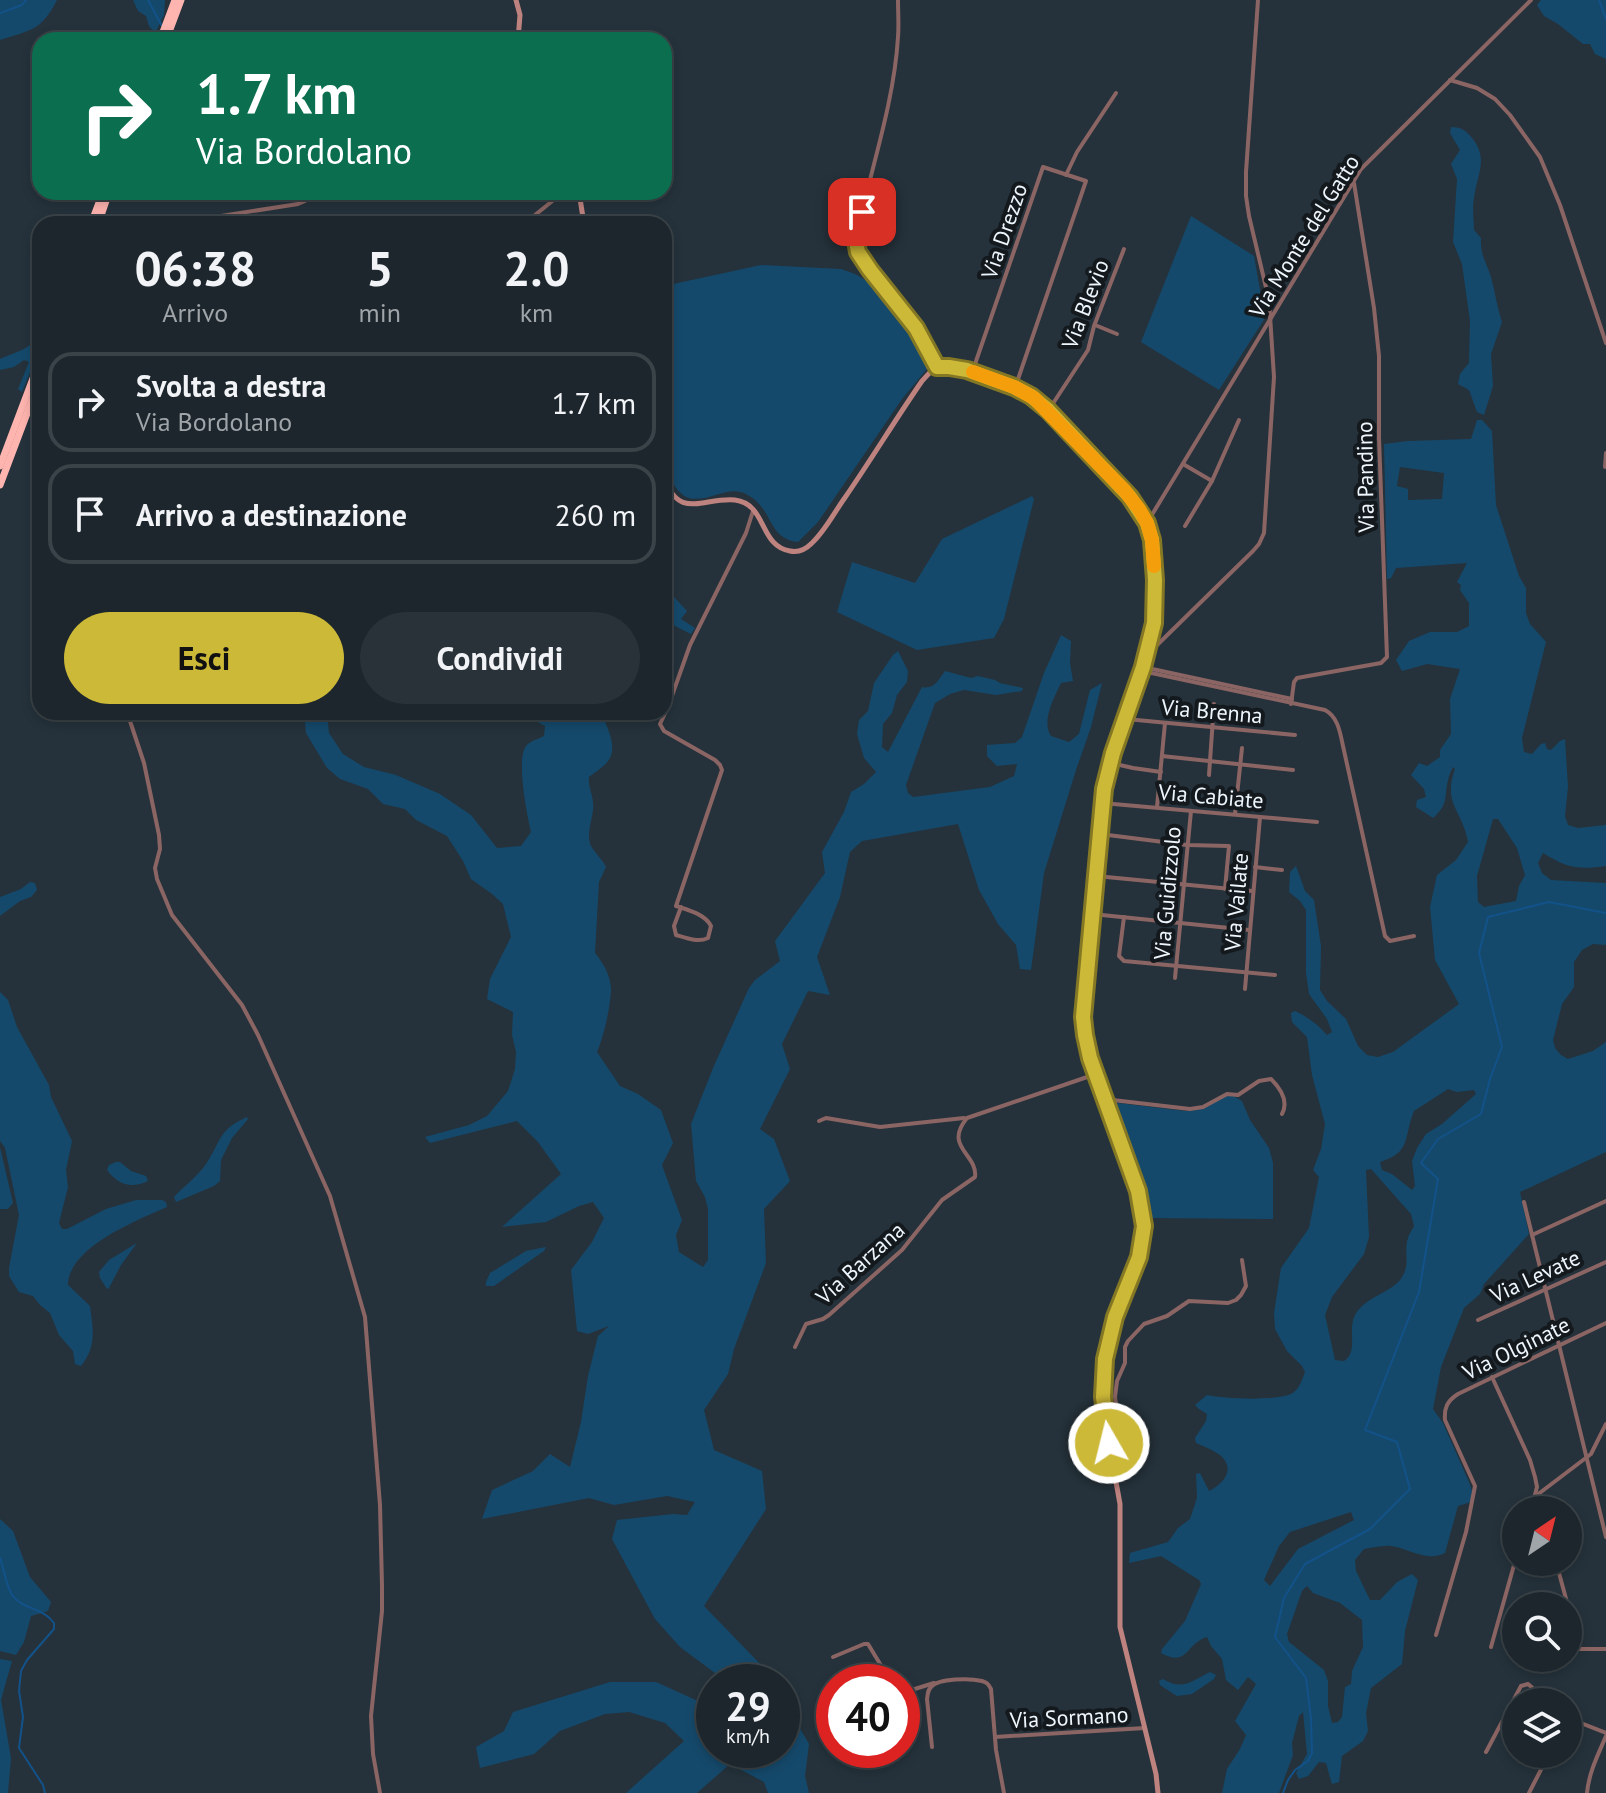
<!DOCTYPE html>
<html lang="it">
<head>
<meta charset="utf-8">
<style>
	:root { --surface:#1c262c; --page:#293238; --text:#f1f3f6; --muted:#a0a5a9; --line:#3a4348; --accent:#cdb938 }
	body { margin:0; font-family:"PT Sans",sans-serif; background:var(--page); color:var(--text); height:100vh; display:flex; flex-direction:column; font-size:30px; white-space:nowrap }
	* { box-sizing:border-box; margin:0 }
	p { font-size:26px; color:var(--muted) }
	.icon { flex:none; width:44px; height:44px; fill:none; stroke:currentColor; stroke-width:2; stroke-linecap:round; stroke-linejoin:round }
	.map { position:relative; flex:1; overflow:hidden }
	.sheet { position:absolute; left:32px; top:216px; width:640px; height:504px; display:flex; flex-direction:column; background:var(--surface); border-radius:24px; box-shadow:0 4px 12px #0003,0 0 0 2px var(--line) }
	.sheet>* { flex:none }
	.top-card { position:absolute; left:32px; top:32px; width:640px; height:168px; border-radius:24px; box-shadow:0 4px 12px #0003,0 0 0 2px var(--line); background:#0b6e4f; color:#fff; overflow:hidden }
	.needle { width:52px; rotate:35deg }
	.tools { position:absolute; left:1502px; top:1496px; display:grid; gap:16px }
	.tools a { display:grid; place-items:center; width:80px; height:80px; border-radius:50%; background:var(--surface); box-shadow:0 4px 12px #0003,0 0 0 2px var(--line); font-size:40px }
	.speed { position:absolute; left:696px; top:1664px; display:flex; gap:16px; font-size:40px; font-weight:700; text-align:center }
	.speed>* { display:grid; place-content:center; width:104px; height:104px; border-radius:50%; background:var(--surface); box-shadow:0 4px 12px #0003,0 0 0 2px var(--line); line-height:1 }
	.speed small { font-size:20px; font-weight:400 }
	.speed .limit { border:12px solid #d22; background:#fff; color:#111 }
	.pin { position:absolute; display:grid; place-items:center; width:68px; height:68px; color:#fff; margin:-34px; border-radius:16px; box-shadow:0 4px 12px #0006 }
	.me { position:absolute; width:88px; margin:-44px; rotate:352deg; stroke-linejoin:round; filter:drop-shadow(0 0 6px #0008) }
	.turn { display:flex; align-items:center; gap:28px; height:168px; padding:0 32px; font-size:36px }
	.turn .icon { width:104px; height:104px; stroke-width:2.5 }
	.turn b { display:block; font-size:56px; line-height:68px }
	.eta { display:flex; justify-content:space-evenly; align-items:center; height:136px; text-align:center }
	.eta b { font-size:48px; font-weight:700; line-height:56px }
	.action { display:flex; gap:16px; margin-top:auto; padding:16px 32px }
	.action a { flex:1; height:92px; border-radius:48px; background:var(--accent); color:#111; font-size:32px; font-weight:700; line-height:92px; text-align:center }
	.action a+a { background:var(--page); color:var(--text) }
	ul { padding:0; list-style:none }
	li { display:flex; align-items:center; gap:24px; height:100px; margin:0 16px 12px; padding:0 16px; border:4px solid var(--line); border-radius:24px }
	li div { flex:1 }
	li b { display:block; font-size:30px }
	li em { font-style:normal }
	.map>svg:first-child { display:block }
	.green { fill:#15496b; fill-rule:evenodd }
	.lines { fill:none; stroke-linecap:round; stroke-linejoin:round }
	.stream { stroke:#135289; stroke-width:2 }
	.street { stroke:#8b6563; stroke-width:4 }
	.secondary { stroke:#bf837f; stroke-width:5 }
	.highway { stroke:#feb4af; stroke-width:7 }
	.route-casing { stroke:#857824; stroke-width:20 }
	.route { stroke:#cdb938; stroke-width:14 }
	.slow { stroke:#f59e0b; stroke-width:14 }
	.labels { text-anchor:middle; stroke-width:8; stroke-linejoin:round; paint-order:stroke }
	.street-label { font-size:22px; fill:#eef6fd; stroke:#13191d }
</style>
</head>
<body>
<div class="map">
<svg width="1606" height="1793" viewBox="0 0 1606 1793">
	<rect width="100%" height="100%" fill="#25323b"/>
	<g class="green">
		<path d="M0,0H57C41,31 31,30 0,40Z"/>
		<polygon points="133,0 165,0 164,15 155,33 149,26 146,16 138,11"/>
		<polygon points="1541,0 1606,0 1606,59 1595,54 1590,44 1583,44 1558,24 1544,16 1537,5"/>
		<path d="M1451,127C1460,127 1466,130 1472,138C1489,159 1477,174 1474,198C1472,208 1474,220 1474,230L1481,238C1480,255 1486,261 1491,277C1495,292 1497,307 1502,322L1491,354L1493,386L1484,415L1477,412L1469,390L1458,384L1460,374L1469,363L1470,321L1462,264L1453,242L1457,179L1451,164L1460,150L1450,133Z"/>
		<polygon points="1191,216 1254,256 1265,318 1219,390 1141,342"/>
		<path d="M761,265L841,269L855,274L869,282L877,292L917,341L931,364L902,399L818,522L798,542C767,539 774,508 746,494C727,484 706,505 686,497C679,493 673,485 671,478C662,448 664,416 664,385C664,352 664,319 664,286Z"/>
		<path d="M40,309V348L22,392L18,389L29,362L24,360L14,367L0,370V359C34,345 37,348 40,309Z"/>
		<path d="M1477,420H1482L1492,431L1496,505L1519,576L1526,588V613L1530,624L1546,642L1522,738L1524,752L1532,754L1541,744L1545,743L1547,749L1551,750L1560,741L1565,739L1568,787L1565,816L1568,825L1578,828L1606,825V866C1578,870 1567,868 1543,853L1538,863L1542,873L1551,880L1606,883V945L1593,944L1582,950L1574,962V987L1562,1004L1553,1040L1555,1048L1561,1055L1568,1059L1593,1051L1606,1042V1152L1520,1192L1529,1234L1484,1284L1480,1294L1464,1308L1441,1367L1433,1409L1443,1423L1469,1482L1472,1491L1471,1502L1458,1506L1445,1553C1425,1562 1411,1549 1391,1546C1383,1545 1372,1548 1364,1549L1355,1560L1356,1571L1370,1600H1380L1397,1582L1412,1574L1418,1580L1405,1631L1402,1664L1371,1688L1366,1713L1368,1731L1363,1741L1342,1756L1339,1782L1332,1784L1326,1763L1319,1762L1308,1776L1299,1779L1296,1773L1307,1754L1303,1712L1299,1716L1292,1743L1293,1755L1279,1793H1222L1227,1769L1240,1749L1246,1735L1235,1721L1256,1684L1248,1677L1238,1690L1226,1680L1222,1659L1211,1646L1207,1637C1186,1643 1188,1668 1161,1653L1162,1649L1185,1621L1201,1584L1199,1580L1161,1556L1129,1563L1130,1553L1168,1542L1178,1528L1190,1519L1197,1498L1196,1474L1200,1473L1209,1491C1224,1483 1236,1469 1220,1455C1213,1450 1203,1446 1196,1443L1195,1438L1206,1421L1207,1414L1199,1409L1195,1405L1207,1395C1225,1399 1275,1401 1291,1394C1299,1390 1302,1380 1305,1372L1302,1366L1287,1351L1275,1329L1274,1313L1281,1268L1309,1228L1319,1177L1313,1170L1321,1149L1325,1124L1312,1075L1307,1037L1292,1022L1291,1013L1295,1011C1308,1017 1317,1024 1327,1035L1332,1032L1327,1019L1309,994L1306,973V910L1300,901L1289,892L1290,872L1296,866L1305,891L1314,900L1321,946L1320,990L1327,1001L1346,1019L1358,1046L1367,1055L1378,1057L1393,1052L1459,1004L1435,960L1430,907L1437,875L1456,860L1468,842C1463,811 1442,804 1455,769L1453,767C1451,771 1449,775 1448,780C1444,797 1449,804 1433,818L1416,807L1417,800L1426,797L1424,789L1411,775L1419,763L1427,766L1440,757V750L1451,734L1450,699L1460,669L1427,664L1402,671L1396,660L1409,641L1430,632H1457L1469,626V603L1460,590L1461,585L1457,582L1467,563L1396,568L1391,578L1387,579L1384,444L1408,441L1471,439ZM1400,467L1444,473L1442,499L1408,500V489L1397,486ZM1493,819H1498L1517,848L1525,875L1519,886L1516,901L1484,907L1478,902L1477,876ZM1448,1089L1457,1092L1474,1090L1476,1094L1442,1124L1426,1134L1417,1148L1412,1161L1415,1186L1412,1190L1392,1174L1382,1170L1380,1162C1412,1152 1403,1138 1414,1111ZM1371,1169L1411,1214L1414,1226C1412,1230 1409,1234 1408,1238C1403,1253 1412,1264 1400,1280C1388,1294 1365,1297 1355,1315C1347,1331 1359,1351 1344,1361L1335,1360L1325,1315L1332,1297L1364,1254L1369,1237L1366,1170ZM1351,1512L1354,1520L1298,1549L1270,1586L1264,1580L1279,1546L1290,1532ZM1307,1586L1313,1593L1340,1603L1362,1620L1363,1647L1352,1671L1351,1684L1345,1687L1342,1717L1338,1722L1332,1723L1328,1706V1681L1324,1670L1289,1642L1287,1634L1302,1591Z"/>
		<polygon points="1032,496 1034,499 1004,619 994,638 917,650 837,612 852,562 915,583 942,539"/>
		<polygon points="664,577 671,580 674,597 687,611 681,619 695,628 691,634 669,623 664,626"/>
		<path d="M1061,635L1071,641L1070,663L1073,681L1061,683C1054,698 1041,721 1051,736L1069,742L1079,734L1090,690L1102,683L1091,727L1076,770L1044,873L1031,970L1020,969L1016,945L998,924L979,890L958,824L862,841L850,852L840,897L817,957L830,995L808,991L782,1044L790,1069L760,1129L774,1139L790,1181L764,1209L766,1263L734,1349L728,1374L704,1410L714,1450L762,1471L766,1509L704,1606L766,1670L773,1682H715L719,1676L680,1647L655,1619L612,1539L617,1520L673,1514L687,1515L695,1502L667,1496L614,1505L589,1498L482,1519L492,1490L533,1471L550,1454L570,1467L581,1422L588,1376L598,1336L609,1326L588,1334L577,1331L571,1270L592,1242L604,1218L593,1202L579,1206L546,1222L502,1227L561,1174L538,1142L517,1121L430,1143L425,1137L469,1125L487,1116L508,1091L515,1069L516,1052L512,1035L513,1012L487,999L490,979L511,937L503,904L492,894L471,879L463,861L447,836L416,820L405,809L383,804L368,789L340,779L327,768L306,733L304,712H327L329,733L343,754L364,767L396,775L440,794L471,815L497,848L521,846L531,832C527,815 516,759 526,746C530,741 538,739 544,736L545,726L530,718L531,712H601C606,725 617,744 610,758C606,766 595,772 589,777C588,787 592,792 593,802C595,815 585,832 591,846C595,853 602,859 606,867L599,882L595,953C603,963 610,974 611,988C611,1005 604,1036 597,1052L620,1086L638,1094L661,1110L673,1143L662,1165L682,1220L676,1235L679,1252L703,1267L708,1260V1209L705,1197L696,1181L691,1124L713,1068L749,988L755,980L780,961L775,941L825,873L822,852L844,812L851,792L864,784L876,772L864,758L857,734L859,720L868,711L874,683L893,655L898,651L908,671L907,682L897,695L892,713L883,724L882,747L888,752L922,687C934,690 939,679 945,671L971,678L978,676L995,680L1000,683L1023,688L1022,691L996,695L964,690L950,694L935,703L906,785L908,793L913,797L990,787L1014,776L1017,764L997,766L987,756V745L1015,743L1022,737L1044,673Z"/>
		<polygon points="30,882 35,883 37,890 31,897 20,901 0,916 0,897 21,889"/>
		<path d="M0,992L8,1000L17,1027L49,1085L51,1097L72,1141L66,1170L68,1187L59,1223L62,1229H67L106,1209L136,1200H162L166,1202L167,1207C138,1220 68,1247 68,1285L90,1306C93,1329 97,1346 81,1366L75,1364L73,1351L59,1335L50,1313L40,1305L33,1296L19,1292L9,1276V1268L19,1215L5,1148L0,1141Z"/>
		<path d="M1232,1095L1242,1101L1250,1120L1269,1148L1273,1163V1219L1147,1218C1142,1179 1123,1140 1109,1102L1185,1111L1197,1110L1226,1096Z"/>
		<path d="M247,1117L248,1119L232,1138L221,1160L220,1181L214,1186L176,1202L174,1197C184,1186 197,1177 206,1164C222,1140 218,1130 247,1117Z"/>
		<polygon points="0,1147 13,1203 8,1209 0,1209"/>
		<path d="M116,1162H120L131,1171L146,1176L148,1181C132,1189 118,1185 107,1170L109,1165Z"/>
		<polygon points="137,1243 121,1265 109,1288 107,1289 100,1278 99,1272 109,1260"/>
		<polygon points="546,1247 544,1251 494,1286 486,1286 486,1282 490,1273 526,1251"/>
		<polygon points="0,1519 13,1531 30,1577 51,1602 48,1611 31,1616 24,1642 16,1655 0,1651"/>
		<polygon points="0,1659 12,1661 1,1700 11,1758 8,1793 0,1793"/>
		<path d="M1210,1672L1216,1675L1214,1679L1192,1694L1177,1696L1160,1685L1159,1681L1163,1679C1182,1691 1192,1681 1210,1672Z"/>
		<polygon points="610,1682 656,1682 698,1701 714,1683 714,1750 782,1750 782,1698 809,1744 805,1776 809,1793 768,1793 764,1782 730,1764 697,1793 626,1793 684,1741 665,1723 629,1712 605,1714 560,1731 534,1754 480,1768 476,1747 504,1731 513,1712"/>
	</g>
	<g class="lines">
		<g class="stream">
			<polyline points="148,0 162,26"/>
			<polyline points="1599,0 1606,19"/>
			<polyline points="0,13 22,5 26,0"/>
			<path d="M0,1558C4,1569 6,1585 12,1595C22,1609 44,1608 54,1623V1629L27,1660L21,1671L19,1691L23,1717L19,1748L43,1785L45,1793"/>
			<polyline points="1283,1793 1288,1780 1295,1770 1308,1761 1312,1753 1311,1719 1306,1678 1275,1637 1284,1598 1305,1564 1370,1529 1410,1489 1397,1442 1365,1430 1419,1292 1438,1179 1421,1163 1438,1139 1481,1114 1490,1079 1502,1047 1479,953 1488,917 1549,902 1606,913"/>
		</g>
		<g class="street">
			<path d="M898,0C898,12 899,25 898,37C894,104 870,172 856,237C854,263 901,306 916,328C924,340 931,353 937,367L953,362L974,367L1017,382L1051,405"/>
			<polyline points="1450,80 1477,88 1495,99 1510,115 1540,157 1560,205 1606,343"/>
			<polyline points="1066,175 1077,152 1116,93"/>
			<polyline points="170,224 298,204 305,201 306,192"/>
			<polyline points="524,224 556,198 575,192"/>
			<polyline points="1095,325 1117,334"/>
			<polyline points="974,367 1043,167 1086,181 1017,382"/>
			<polyline points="1052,405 1088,350 1094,326 1124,249"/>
			<polyline points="1183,464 1212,481"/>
			<polyline points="1605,467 1606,453"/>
			<polyline points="1147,523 1361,169 1531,0"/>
			<polyline points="1185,526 1212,481 1239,420"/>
			<polyline points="1149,653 1253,551 1259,544 1264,533 1274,377 1269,300 1249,216 1246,196 1246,172 1258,0"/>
			<polyline points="1143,667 1292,699"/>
			<path d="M1142,671L1325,710C1338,717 1340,732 1343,746L1385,936L1390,941L1414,936"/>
			<polyline points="1291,704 1294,682 1297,678 1381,663 1387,657 1379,438 1379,356 1374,308 1354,183"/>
			<polyline points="127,712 144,763 159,835 160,849 155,868 157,879 172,915 242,1005 258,1035 330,1196 365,1317 380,1505 382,1585 382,1611 371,1716 373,1754 380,1793"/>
			<polyline points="1126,719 1295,735"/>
			<polyline points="1162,756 1293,770"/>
			<polyline points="1111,763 1133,768 1161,772"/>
			<polyline points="1209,775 1214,704"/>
			<polyline points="1102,803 1317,822"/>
			<polyline points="1157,807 1165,723"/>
			<polyline points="1235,814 1242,748"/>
			<polyline points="1100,834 1187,845 1229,846 1225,889"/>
			<polyline points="1255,867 1282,870"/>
			<polyline points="1096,876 1252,891"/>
			<path d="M681,907L674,926L676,935C686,938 698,943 708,938L711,926C705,914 688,910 676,906L722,770L720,765L715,760L664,731L660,724L668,707L690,645L746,533L753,511"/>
			<polyline points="1092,914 1249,930"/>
			<polyline points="1124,917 1119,956 1124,961 1275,975"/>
			<polyline points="1175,978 1191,811"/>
			<polyline points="1245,989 1260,817"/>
			<path d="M1104,1099L1190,1109L1203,1107L1227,1094L1238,1095L1259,1081L1271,1079C1280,1088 1289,1101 1282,1114"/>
			<polyline points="819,1121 826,1118 880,1127 964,1118"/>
			<polyline points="1524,1202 1606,1537"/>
			<polyline points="1532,1235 1606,1201"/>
			<polyline points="1478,1320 1606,1262"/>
			<path d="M795,1347L806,1324L823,1319L829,1315L902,1250L942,1200L975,1177C978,1154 943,1147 967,1118L1096,1074"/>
			<polyline points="1492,1377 1530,1460 1535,1477 1537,1487 1531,1510"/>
			<polyline points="1115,1476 1125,1472 1126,1470 1115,1397 1117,1381 1125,1363 1125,1347 1128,1341 1144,1324 1167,1316 1189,1301 1228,1303 1236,1300 1241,1295 1246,1286 1242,1260"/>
			<polyline points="1537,1495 1591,1454 1606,1424"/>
			<polyline points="1556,1562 1568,1606"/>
			<polyline points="1568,1607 1579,1649 1606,1649"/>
			<path d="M1436,1635L1466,1532L1475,1486L1445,1420C1444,1408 1447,1401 1458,1394L1606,1323"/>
			<polyline points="1491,1647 1516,1558"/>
			<polyline points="833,1657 864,1644 868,1644 891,1682"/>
			<polyline points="902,1693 934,1683"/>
			<polyline points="1568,1718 1606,1733"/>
			<polyline points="995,1737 1145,1728"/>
			<path d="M932,1747L927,1699C928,1694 927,1691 931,1687C939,1678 970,1678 982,1681C988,1683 988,1684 991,1689L996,1750L1004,1793"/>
			<polyline points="1486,1752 1521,1686 1528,1684 1549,1702"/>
			<polyline points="1529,1793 1549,1754"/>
			<path d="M1587,1793C1589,1772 1598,1755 1606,1736"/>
		</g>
		<g class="secondary">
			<polyline points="516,0 520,15 518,40"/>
			<polyline points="579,192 584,224"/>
			<path d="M664,477C679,521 703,497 735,500C767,504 759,546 790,551C798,553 806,549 812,543C825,531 834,513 844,499C871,460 895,420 922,381C926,377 930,371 936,368C954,360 1018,387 1034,398L1130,497L1145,518L1152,540L1155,580L1154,623L1147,654L1113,753L1104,789L1083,1017L1085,1035L1090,1058L1138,1191L1144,1226L1139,1257L1115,1317L1109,1341L1105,1359L1103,1397L1105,1421L1120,1504V1627L1156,1774L1158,1793"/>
		</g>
		<g class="highway">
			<polyline points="160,40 175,0"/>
			<polyline points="166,40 181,0"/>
			<polyline points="91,224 103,192"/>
			<polyline points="98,224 109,192"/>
			<polyline points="0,466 40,360"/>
			<polyline points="0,485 40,379"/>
		</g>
	</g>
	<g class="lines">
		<defs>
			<polyline id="route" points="862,212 856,241 858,252 870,270 916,328 937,367 949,367 967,370 1014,387 1031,396 1048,410 1130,497 1147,523 1152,540 1155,580 1154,623 1143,667 1113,753 1104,789 1083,1017 1085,1035 1090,1058 1138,1191 1144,1226 1139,1257 1115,1317 1105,1359 1103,1397 1109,1443"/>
		</defs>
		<use href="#route" class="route-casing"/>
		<use href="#route" class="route"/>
		<polyline class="slow" points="973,372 1014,387 1034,398 1125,491 1139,509 1147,523 1152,540 1154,566"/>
	</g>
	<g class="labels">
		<g class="street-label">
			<text transform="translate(1004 231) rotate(-71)" y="8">Via Drezzo</text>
			<text transform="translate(1304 236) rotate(-58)" y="8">Via Monte del Gatto</text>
			<text transform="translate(1085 304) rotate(-69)" y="8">Via Blevio</text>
			<text transform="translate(1365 477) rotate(-91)" y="8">Via Pandino</text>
			<text transform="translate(1212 711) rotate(5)" y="8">Via Brenna</text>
			<text transform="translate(1211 796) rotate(5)" y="8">Via Cabiate</text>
			<text transform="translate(1167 893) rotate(-85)" y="8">Via Guidizzolo</text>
			<text transform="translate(1236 902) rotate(-85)" y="8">Via Vailate</text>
			<text transform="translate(860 1263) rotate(-42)" y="8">Via Barzana</text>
			<text transform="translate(1535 1276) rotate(-25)" y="8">Via Levate</text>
			<text transform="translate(1516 1348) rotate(-26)" y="8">Via Olginate</text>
			<text transform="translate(1069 1717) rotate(-3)" y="8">Via Sormano</text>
		</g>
	</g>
</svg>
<div class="tools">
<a><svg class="needle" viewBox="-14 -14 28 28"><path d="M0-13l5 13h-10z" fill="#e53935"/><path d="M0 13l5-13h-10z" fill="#a0a5a9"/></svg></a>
<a><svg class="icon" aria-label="search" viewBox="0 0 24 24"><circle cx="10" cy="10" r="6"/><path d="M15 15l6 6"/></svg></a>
<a><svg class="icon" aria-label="layers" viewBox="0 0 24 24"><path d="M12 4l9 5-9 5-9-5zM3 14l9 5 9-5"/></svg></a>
</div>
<div class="speed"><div>29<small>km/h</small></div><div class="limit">40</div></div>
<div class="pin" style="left:862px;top:212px;background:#d93025"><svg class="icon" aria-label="arrive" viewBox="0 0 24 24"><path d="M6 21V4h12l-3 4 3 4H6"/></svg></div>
<svg class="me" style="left:1109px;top:1443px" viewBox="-20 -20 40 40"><circle r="17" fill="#cdb938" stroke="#fff" stroke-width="3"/><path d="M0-11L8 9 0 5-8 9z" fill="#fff"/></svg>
<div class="top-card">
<div class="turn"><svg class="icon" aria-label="right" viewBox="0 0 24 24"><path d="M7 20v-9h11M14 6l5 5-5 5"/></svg><div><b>1.7 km</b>Via Bordolano</div></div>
</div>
<section class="sheet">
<div class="eta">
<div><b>06:38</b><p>Arrivo</p></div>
<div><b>5</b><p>min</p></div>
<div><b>2.0</b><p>km</p></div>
</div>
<ul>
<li><svg class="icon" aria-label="right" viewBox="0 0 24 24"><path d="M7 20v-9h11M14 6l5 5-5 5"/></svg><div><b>Svolta a destra</b><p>Via Bordolano</p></div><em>1.7 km</em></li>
<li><svg class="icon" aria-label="arrive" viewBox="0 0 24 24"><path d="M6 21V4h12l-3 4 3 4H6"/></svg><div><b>Arrivo a destinazione</b></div><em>260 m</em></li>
</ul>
<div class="action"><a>Esci</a><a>Condividi</a></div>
</section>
</div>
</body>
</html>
